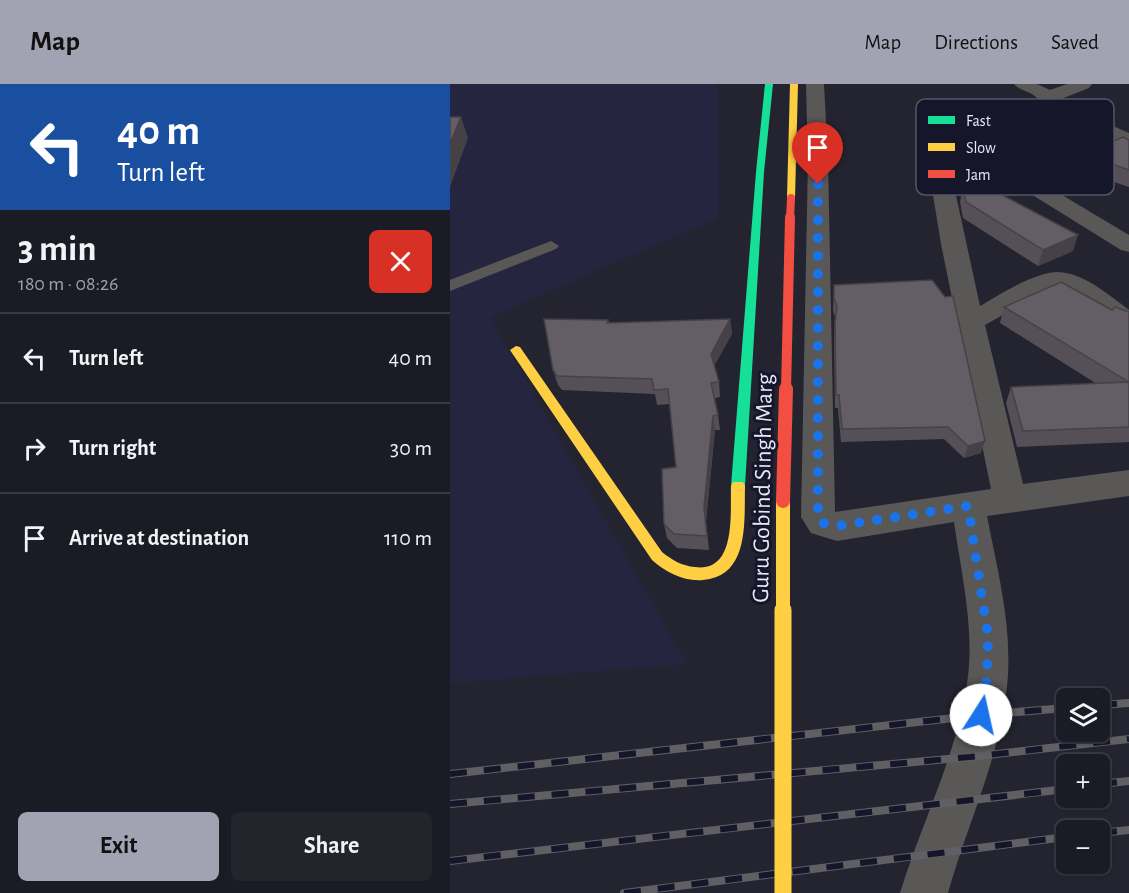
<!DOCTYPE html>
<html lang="en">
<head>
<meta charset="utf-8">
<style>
	:root { --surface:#1b1b25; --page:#24242d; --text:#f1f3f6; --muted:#a0a1a7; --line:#393942; --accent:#a2a3b2 }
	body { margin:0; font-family:"Alegreya Sans",sans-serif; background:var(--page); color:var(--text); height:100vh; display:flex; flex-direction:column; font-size:22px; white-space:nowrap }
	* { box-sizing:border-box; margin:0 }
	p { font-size:20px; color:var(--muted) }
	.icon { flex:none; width:33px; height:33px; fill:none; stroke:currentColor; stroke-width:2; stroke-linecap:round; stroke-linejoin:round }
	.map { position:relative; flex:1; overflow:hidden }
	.panel { display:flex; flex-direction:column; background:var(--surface); width:450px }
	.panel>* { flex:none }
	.banner { background:#1a4fa0; color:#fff; overflow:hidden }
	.controls { position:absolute; left:606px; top:604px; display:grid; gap:12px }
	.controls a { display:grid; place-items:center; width:54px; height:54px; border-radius:9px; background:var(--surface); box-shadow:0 2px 4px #0004,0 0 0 2px var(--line); font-size:30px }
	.pin { position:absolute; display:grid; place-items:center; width:51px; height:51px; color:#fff; margin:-62px -26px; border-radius:50% 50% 50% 0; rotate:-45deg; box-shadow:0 0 6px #0007 }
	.pin .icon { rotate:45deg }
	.me { position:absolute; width:66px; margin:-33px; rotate:10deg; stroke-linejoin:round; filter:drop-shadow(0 0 4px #0008) }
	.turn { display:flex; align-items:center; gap:21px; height:126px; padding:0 18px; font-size:27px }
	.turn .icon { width:78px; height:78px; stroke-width:2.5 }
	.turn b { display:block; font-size:42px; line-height:51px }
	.round { display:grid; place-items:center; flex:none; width:63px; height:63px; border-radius:9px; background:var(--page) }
	.summary { display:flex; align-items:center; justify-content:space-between; height:102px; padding:0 18px }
	h1 { font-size:36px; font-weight:700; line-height:45px }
	.button { display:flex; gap:12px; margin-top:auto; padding:12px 18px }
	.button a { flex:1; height:69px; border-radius:9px; background:var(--accent); color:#111; font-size:24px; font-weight:700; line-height:69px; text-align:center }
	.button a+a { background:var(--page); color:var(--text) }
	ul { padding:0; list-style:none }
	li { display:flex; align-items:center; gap:18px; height:90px; padding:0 18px; border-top:2px solid var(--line) }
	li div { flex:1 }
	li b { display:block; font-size:22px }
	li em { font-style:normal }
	header { display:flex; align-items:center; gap:36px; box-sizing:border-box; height:84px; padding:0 30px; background:var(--accent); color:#111 }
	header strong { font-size:28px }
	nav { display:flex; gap:33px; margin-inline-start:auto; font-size:21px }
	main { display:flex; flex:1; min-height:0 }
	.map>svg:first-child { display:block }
	.built { fill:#252540 }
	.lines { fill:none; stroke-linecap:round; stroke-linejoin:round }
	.lane { fill:#595857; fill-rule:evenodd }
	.street { fill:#595857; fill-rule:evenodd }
	.fast { fill:#16e098; fill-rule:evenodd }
	.slow { fill:#ffcf43; fill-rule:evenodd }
	.rail-casing { stroke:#605f63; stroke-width:8 }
	.rail { stroke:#16162b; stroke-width:6; stroke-dasharray:17; stroke-linecap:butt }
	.slow-bridge-far2 { stroke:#ffcf43; stroke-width:8 }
	.slow-bridge-far1 { stroke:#ffcf43; stroke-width:14 }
	.slow-bridge { stroke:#ffcf43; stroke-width:17 }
	.jam-bridge-far2 { stroke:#f24e42; stroke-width:8 }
	.jam-bridge-far1 { stroke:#f24e42; stroke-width:10 }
	.jam-bridge { stroke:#f24e42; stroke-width:14 }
	.wall { fill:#555057 }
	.shaded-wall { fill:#454147 }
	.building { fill:#635d65; stroke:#454147; stroke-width:1.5 }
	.route { stroke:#1a73e8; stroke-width:10; stroke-dasharray:0 18 }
	.labels { text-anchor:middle; stroke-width:6; stroke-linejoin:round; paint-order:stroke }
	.street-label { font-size:24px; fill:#e6e7f7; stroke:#16162b }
	.key { fill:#16162b; stroke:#545568; stroke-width:1.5 }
	.key-label { font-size:16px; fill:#e6e7f7 }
</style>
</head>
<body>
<header>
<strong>Map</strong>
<nav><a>Map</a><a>Directions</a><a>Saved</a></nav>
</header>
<main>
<section class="panel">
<div class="banner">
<div class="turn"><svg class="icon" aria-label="left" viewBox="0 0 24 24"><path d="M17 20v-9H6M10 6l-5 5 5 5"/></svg><div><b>40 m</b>Turn left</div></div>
</div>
<div class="summary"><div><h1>3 min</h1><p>180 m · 08:26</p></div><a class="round" style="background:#d93025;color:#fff"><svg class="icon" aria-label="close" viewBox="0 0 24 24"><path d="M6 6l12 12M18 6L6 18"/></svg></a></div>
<ul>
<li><svg class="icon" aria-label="left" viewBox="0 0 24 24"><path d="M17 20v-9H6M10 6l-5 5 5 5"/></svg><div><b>Turn left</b></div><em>40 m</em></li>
<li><svg class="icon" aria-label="right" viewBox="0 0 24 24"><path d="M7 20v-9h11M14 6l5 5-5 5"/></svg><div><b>Turn right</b></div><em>30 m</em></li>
<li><svg class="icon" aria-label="arrive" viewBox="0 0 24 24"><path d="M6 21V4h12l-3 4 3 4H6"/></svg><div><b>Arrive at destination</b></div><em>110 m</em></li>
</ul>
<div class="button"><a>Exit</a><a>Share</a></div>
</section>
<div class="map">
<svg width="679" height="809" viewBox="0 0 679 809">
	<rect width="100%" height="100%" fill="#242431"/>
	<polygon class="built" points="0,0 268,0 269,134 40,233 237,580 0,599"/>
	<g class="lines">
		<polygon class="lane" points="101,157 109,162 106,165 0,207 0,196"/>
		<g class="street">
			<path d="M356,0H374L378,76L385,428L541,405L491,160L474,56L477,52H491L494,56L530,222C550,210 585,188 608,188C634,189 659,211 679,226V246C653,240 633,214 608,204L586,212L535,241L573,400L679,386V412L537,432C547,484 561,537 558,590C554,665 518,737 498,809H450C472,737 509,667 518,592C524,541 511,488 504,438L387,457L361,449L351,433L358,76Z"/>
			<path d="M564,0H587L600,6L617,0H642L639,4L606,17L679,49V62L598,29C592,24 591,18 586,13C580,7 570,7 564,0Z"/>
			<polygon points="538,69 545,71 679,151 679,168 671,166 531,79 528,75 531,71"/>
		</g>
		<polygon class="fast" points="315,0 323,0 314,88 295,402 293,406 283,406 281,402 306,88"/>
		<path class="slow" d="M66,262L70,263L212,468C222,476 232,482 245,483C287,489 280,428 281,402L283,398H293L295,402C294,437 300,492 253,496C235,498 215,488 202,476L62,269L60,266Z"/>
		<defs>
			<g id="rail">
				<polyline points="650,621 679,619"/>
				<polyline points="0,690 531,631 616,624"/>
				<polyline points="650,700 679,697"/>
				<polyline points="0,720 520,673 679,655"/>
				<polyline points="650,749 679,746"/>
				<polyline points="0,777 616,705"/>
				<polyline points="174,809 616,753"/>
			</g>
		</defs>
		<use href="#rail" class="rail-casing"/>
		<use href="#rail" class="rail"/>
		<polyline class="slow-bridge-far2" points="341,114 344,0"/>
		<polyline class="slow-bridge-far1" points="333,417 333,527"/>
		<polyline class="slow-bridge" points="333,526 333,809"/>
		<polyline class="jam-bridge-far2" points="340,135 341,114"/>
		<polyline class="jam-bridge-far1" points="336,307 340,133"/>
		<polyline class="jam-bridge" points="333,417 336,305"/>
	</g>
	<g class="wall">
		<polygon points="679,56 679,103 628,86 633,70"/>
		<polygon points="513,102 623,167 588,182 513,134 510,118"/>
		<polygon points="384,201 531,369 514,374 494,355 391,358 388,324 385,324 384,252 385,233 383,227"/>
		<polygon points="554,223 662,226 679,228 679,358 567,363 556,319 561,303 647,300 550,239"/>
		<polygon points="280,235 282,250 264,282 269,298 270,313 265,314 268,331 270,346 265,346 256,437 259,466 227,464 217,454 214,440 226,383 220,320 207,321 205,310 112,306 108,301 103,286 158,236 159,239"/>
	</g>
	<g class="shaded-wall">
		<polygon points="11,33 18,54 0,103 0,60"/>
		<polygon points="628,151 623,167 588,182 593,166"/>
		<polygon points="280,235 282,250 262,285 261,270"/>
		<polygon points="263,332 265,346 256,437 259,466 254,423"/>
		<polygon points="535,357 531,369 514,374 518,362"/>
	</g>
	<g class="building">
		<polygon points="0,33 11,33 0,60"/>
		<polygon points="673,53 679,56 679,86 633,70"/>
		<polygon points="518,93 628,151 593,166 516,118 513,102"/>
		<polygon points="482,196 495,213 503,212 535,357 518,362 498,343 392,345 389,311 386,311 385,239 387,222 384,214 384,201"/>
		<polygon points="611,198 662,226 665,223 679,228 679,298 554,223"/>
		<polygon points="94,235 158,236 157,239 280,235 261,270 269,298 261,299 268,331 263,332 254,423 257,452 224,450 214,440 212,385 226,383 218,305 204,306 202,295 107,292 103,286"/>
		<polygon points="679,298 679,343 573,347 561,303"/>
	</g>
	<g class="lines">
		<polyline class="route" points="368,100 368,434 373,439 387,442 518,422 538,552 537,593 531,631"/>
	</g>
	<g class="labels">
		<g class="street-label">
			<text transform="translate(312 404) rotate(-89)" y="8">Guru Gobind Singh Marg</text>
		</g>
	</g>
	<rect x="466" y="15" width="198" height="96" rx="9" class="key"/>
	<rect x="478" y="32" width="27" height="8" fill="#16e098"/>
	<rect x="478" y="59" width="27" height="8" fill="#ffcf43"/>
	<rect x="478" y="86" width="27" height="8" fill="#f24e42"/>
	<g class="key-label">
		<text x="516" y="42">Fast</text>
		<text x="516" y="69">Slow</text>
		<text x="516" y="96">Jam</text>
	</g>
</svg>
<div class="controls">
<a><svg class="icon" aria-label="layers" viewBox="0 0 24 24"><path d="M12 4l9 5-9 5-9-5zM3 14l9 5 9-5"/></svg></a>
<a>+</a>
<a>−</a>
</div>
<div class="pin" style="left:368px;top:100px;background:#d93025"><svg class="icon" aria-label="arrive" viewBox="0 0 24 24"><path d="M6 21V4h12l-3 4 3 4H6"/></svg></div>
<svg class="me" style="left:531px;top:631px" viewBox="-20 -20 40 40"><circle r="19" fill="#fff"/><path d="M0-13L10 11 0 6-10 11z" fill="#1a73e8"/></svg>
</div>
</main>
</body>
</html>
